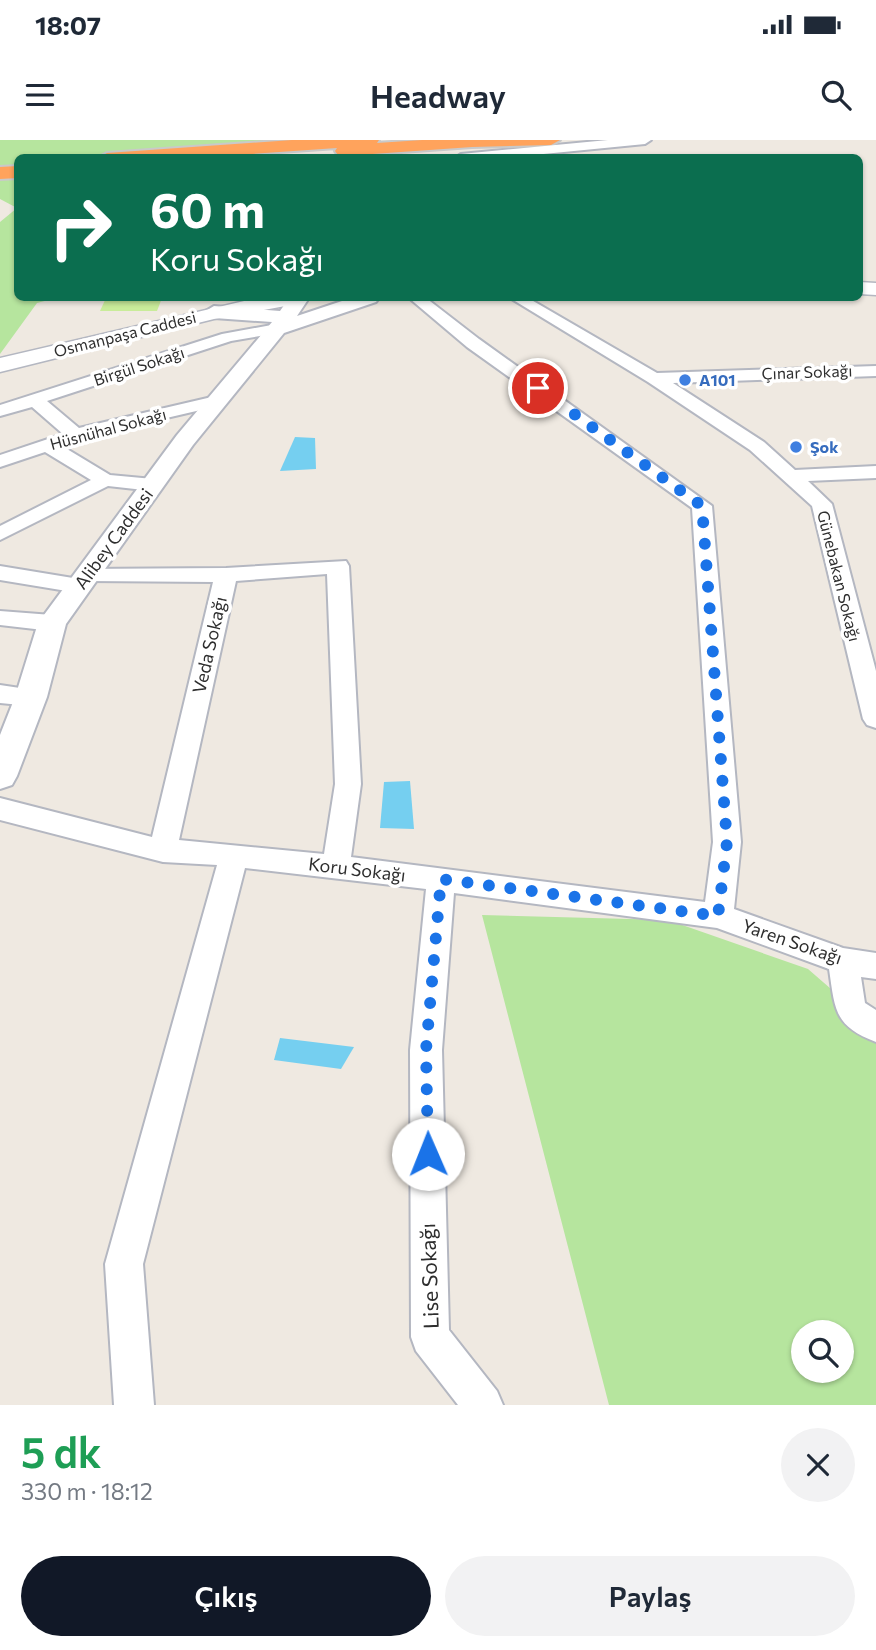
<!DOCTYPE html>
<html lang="tr">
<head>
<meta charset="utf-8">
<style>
	:root { --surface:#fff; --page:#f2f2f3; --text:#1f2937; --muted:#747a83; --accent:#111827 }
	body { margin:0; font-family:Commissioner,sans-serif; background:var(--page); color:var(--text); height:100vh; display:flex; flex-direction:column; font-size:26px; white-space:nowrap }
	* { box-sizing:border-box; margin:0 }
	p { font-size:23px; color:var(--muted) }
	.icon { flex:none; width:38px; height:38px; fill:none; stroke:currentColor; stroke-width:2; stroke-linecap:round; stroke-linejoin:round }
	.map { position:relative; height:1265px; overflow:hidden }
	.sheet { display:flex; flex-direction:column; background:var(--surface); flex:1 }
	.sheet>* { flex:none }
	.guide { position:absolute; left:14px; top:14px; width:849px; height:147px; border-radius:10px; box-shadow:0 2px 5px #0004; background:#0b6e4f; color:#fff; overflow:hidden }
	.fabs { position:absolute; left:791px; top:1180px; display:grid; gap:14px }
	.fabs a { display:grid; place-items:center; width:63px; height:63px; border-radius:50%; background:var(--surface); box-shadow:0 2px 5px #0004; font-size:35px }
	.pin { position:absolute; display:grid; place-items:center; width:60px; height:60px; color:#fff; margin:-30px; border:4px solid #fff; border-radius:50%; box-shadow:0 2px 7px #0007 }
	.me { position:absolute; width:77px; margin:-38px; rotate:359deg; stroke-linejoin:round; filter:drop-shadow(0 0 5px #0008) }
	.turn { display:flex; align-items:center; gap:24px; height:147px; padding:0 21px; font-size:32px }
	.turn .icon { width:91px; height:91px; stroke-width:2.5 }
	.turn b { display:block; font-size:49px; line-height:60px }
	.round { display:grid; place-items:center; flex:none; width:74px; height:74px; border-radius:37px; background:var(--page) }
	.headline { display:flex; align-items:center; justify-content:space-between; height:119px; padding:0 21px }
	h1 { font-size:42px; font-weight:600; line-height:52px; color:#1e9e55 }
	.button { display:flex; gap:14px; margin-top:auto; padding:14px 21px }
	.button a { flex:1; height:80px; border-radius:42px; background:var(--accent); color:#fff; font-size:28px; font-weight:600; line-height:80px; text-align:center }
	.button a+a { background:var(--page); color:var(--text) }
	.status { display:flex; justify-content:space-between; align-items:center; height:49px; padding:0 35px; background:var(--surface); direction:ltr }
	.status svg { height:19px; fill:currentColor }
	header { display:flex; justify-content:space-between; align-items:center; height:91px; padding:0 21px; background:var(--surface); font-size:32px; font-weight:600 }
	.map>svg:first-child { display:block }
	.green { fill:#b6e59e; fill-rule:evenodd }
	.pitch { fill:#c9ec9a }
	.water { fill:#75cff0 }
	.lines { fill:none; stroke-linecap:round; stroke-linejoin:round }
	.minor-casing { stroke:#b4b7c1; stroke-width:4 }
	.tertiary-casing { stroke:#b4b7c1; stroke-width:4 }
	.secondary-casing { stroke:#b4b7c1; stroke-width:3 }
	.motorway-casing { stroke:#c9c9c9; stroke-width:4 }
	.minor { fill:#fff; fill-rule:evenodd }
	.tertiary { fill:#fff; fill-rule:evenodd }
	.secondary { fill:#fff; fill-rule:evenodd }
	.motorway { fill:#ffa35c; fill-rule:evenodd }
	.route { stroke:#1a73e8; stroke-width:12; stroke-dasharray:0 21.6 }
	.shop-dot { fill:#3f7fe0; stroke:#fff; stroke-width:2.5 }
	.labels { text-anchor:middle; stroke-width:7; stroke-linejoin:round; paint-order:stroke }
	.far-street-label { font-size:16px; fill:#2e2e2e; stroke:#fff }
	.far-shop-label { font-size:16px; font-weight:bold; fill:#366cbe; stroke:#fff; text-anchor:start }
	.street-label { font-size:18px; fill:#2e2e2e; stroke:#fff }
	.near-street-label { font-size:21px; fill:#2e2e2e; stroke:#fff }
</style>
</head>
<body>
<div class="status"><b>18:07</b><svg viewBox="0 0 49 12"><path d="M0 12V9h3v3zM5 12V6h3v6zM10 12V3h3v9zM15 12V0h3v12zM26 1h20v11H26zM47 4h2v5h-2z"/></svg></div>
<header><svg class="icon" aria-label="menu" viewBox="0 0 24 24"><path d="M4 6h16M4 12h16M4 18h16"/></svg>Headway<svg class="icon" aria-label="search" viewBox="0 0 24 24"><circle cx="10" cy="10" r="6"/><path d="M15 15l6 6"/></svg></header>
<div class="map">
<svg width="876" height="1265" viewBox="0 0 876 1265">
	<rect width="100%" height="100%" fill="#efe9e1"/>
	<g class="green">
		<polygon points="0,0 298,0 140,10 143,17 18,18 18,158 56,158 37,163 0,214 0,82 17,68 0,59"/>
		<path d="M482,775L668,780L808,829L876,888V1265H609ZM803,1192H842V1230H803Z"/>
	</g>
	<polygon class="pitch" points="106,158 162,158 157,171 100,171"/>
	<g class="water">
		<polygon points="295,297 315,298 316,329 280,331"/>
		<polygon points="410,641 414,689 380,688 384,642"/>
		<polygon points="280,898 354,907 341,929 274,920"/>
	</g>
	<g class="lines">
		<defs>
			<g id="minor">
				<polygon points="608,0 651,0 645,4 504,18 455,18 461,14"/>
				<path d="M409,158H426L479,199L712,366L741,702L734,769L843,808L876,813V839L861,837L865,863L876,870V902C834,886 835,870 829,829L717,788L454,753L442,910L449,1190L497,1251L503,1265H458L416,1211L411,1197L410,910L426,749L245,728L143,1124L154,1265H114L105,1124L217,725L163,722L0,680V658L152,697L213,442L88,441L80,439L77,434L80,429L226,428L346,421L349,426L361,644L351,717L705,762L713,702L692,368L467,207ZM327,434L335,644L324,714L179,700L236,441Z"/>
				<polygon points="510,158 528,158 657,233 876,226 876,236 673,243 764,302 795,330 876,326 876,338 808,341 832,364 876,531 876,588 867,585 863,579 812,366 750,310 648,242"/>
				<polygon points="277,184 285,189 283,192 231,201 47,261 79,288 216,256 225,261 222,265 98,294 62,306 110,335 153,339 163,345 153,351 108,346 0,400 0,386 91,340 45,312 0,327 0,315 63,294 32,267 0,276 0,265 222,194"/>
				<polygon points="0,426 79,439 90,446 79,453 0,440"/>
				<polygon points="0,471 52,475 60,478 63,483 60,488 52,491 0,485"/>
				<polygon points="0,545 40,551 43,557 40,563 31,566 0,563"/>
			</g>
			<polygon id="tertiary" points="289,158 309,158 297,176 351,158 379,158 376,162 284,193 193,305 66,484 47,557 17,636 12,645 0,649 0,595 15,557 38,483 177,295 272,182 214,178 204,172 214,166 280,171"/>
			<g id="secondary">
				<polygon points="859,142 876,143 876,155 859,154"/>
				<polygon points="257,158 302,158 291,165 214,179 0,232 0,218"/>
			</g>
			<g id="motorway">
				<polygon points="292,0 379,0 377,3 422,0 560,0 551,5 472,7 344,16 338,15 335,11 337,8 193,18 98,18 107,13"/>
				<polygon points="18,26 18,38 0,39 0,27"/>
			</g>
		</defs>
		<use href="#minor" class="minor-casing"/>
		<use href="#tertiary" class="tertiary-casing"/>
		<use href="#secondary" class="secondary-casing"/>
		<use href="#motorway" class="motorway-casing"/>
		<use href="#minor" class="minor"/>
		<use href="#tertiary" class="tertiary"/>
		<use href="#secondary" class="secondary"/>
		<use href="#motorway" class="motorway"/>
	</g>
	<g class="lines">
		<polyline class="route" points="428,1014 426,910 441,739 718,776 727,702 702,366 538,248"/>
	</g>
	<g class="shop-dot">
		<circle cx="685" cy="240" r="7"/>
		<circle cx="796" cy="307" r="7"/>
	</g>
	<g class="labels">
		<g class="far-street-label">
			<text transform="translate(125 194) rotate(-14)" y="6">Osmanpaşa Caddesi</text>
			<text transform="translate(139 226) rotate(-18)" y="6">Birgül Sokağı</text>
			<text transform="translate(807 232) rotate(-2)" y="6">Çınar Sokağı</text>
			<text transform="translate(108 289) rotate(-15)" y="6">Hüsnühal Sokağı</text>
			<text transform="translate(839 436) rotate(76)" y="6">Günebakan Sokağı</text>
		</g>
		<g class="far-shop-label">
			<text x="699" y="246">A101</text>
			<text x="810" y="313">Şok</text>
		</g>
		<g class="street-label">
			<text transform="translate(114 399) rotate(-54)" y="6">Alibey Caddesi</text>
			<text transform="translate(210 505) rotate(-77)" y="6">Veda Sokağı</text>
			<text transform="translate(357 730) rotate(7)" y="6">Koru Sokağı</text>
			<text transform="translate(792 802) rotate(19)" y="6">Yaren Sokağı</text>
		</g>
		<g class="near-street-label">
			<text transform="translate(430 1136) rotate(-92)" y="7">Lise Sokağı</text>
		</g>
	</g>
</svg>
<div class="fabs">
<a><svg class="icon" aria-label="search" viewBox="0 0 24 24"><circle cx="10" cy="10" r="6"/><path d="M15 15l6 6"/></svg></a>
</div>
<div class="pin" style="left:538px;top:248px;background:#d93025"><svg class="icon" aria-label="arrive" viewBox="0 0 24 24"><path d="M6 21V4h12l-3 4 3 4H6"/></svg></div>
<svg class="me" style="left:428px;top:1014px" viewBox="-20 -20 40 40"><circle r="19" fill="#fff"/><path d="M0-13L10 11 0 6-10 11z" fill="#1a73e8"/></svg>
<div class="guide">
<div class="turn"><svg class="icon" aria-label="right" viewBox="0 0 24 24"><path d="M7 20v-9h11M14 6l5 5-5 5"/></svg><div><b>60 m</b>Koru Sokağı</div></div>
</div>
</div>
<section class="sheet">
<div class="headline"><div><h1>5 dk</h1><p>330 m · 18:12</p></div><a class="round"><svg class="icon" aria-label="close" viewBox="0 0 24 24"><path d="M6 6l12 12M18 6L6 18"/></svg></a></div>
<div class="button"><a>Çıkış</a><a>Paylaş</a></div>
</section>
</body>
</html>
